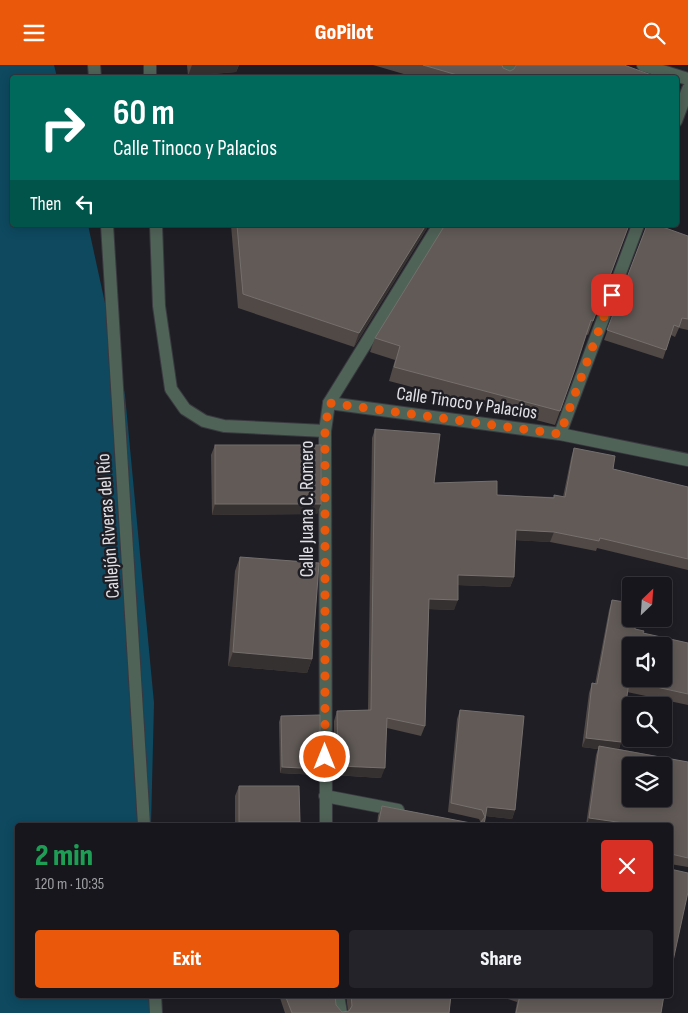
<!DOCTYPE html>
<html lang="en">
<head>
<meta charset="utf-8">
<style>
	:root { --surface:#17161c; --page:#242329; --text:#f1f3f6; --muted:#9e9fa3; --line:#36353b; --accent:#ea580c }
	body { margin:0; font-family:"Sofia Sans Condensed",sans-serif; background:var(--page); color:var(--text); height:100vh; display:flex; flex-direction:column; font-size:19px; white-space:nowrap }
	* { box-sizing:border-box; margin:0 }
	p { font-size:16px; color:var(--muted) }
	.icon { flex:none; width:28px; height:28px; fill:none; stroke:currentColor; stroke-width:2; stroke-linecap:round; stroke-linejoin:round }
	.map { position:relative; flex:1; overflow:hidden }
	.panel { position:absolute; left:15px; top:758px; width:658px; height:175px; display:flex; flex-direction:column; background:var(--surface); border-radius:5px; box-shadow:0 2px 12px #0003,0 0 0 1px var(--line) }
	.panel>* { flex:none }
	.guide { position:absolute; left:10px; top:10px; width:669px; height:152px; border-radius:5px; box-shadow:0 2px 12px #0003,0 0 0 1px var(--line); background:#00695c; color:#fff; overflow:hidden }
	.needle { width:32px; rotate:25deg }
	.fabs { position:absolute; left:622px; top:512px; display:grid; gap:10px }
	.fabs a { display:grid; place-items:center; width:50px; height:50px; border-radius:5px; background:var(--surface); box-shadow:0 2px 12px #0003,0 0 0 1px var(--line); font-size:25px }
	.pin { position:absolute; display:grid; place-items:center; width:42px; height:42px; color:#fff; margin:-21px; border-radius:10px; box-shadow:0 2px 8px #0006 }
	.me { position:absolute; width:55px; margin:-28px; rotate:0deg; stroke-linejoin:round; filter:drop-shadow(0 0 4px #0008) }
	.turn { display:flex; align-items:center; gap:18px; height:105px; padding:0 20px; font-size:22px }
	.turn .icon { width:65px; height:65px; stroke-width:2.5 }
	.turn b { display:block; font-size:35px; line-height:42px }
	.then { display:flex; align-items:center; height:48px; padding:0 20px; background:#0003; gap:10px; font-size:19px }
	.round { display:grid; place-items:center; flex:none; width:52px; height:52px; border-radius:5px; background:var(--page) }
	.headline { display:flex; align-items:center; justify-content:space-between; height:85px; padding:0 20px }
	h1 { font-size:30px; font-weight:800; line-height:38px; color:#1e9e55 }
	.primary-button { display:flex; gap:10px; margin-top:auto; padding:10px 20px }
	.primary-button a { flex:1; height:58px; border-radius:5px; background:var(--accent); color:#fff; font-size:20px; font-weight:800; line-height:58px; text-align:center }
	.primary-button a+a { background:var(--page); color:var(--text) }
	header { display:flex; justify-content:space-between; align-items:center; height:65px; padding:0 20px; background:var(--accent); color:#fff; font-size:22px; font-weight:800 }
	.map>svg:first-child { display:block }
	.water { fill:#0e4960 }
	.lines { fill:none; stroke-linecap:round; stroke-linejoin:round }
	.minor-casing { stroke:#3a3940; stroke-width:14 }
	.minor { stroke:#506357; stroke-width:12 }
	.wall { fill:#514945 }
	.shaded-wall { fill:#363131 }
	.building { fill:#615a57; stroke:#756f6d; fill-rule:evenodd }
	.route { stroke:#ea580c; stroke-width:9; stroke-dasharray:0 16.2 }
	.labels { text-anchor:middle; stroke-width:5; stroke-linejoin:round; paint-order:stroke }
	.street-label { font-size:19px; fill:#e2e1e7; stroke:#1f1e25 }
</style>
</head>
<body>
<header><svg class="icon" aria-label="menu" viewBox="0 0 24 24"><path d="M4 6h16M4 12h16M4 18h16"/></svg>GoPilot<svg class="icon" aria-label="search" viewBox="0 0 24 24"><circle cx="10" cy="10" r="6"/><path d="M15 15l6 6"/></svg></header>
<div class="map">
<svg width="688" height="948" viewBox="0 0 688 948">
	<rect width="100%" height="100%" fill="#1f1e25"/>
	<polygon class="water" points="0,0 54,0 57,12 12,12 12,160 88,160 125,330 154,638 151,760 18,760 18,930 150,930 151,948 0,948"/>
	<g class="lines">
		<defs>
			<g id="minor">
				<polyline points="94,0 95,12"/>
				<polyline points="150,0 150,12"/>
				<polyline points="643,0 688,14"/>
				<polyline points="504,12 509,0"/>
				<polyline points="676,56 688,24"/>
				<polyline points="107,160 144,760"/>
				<polyline points="156,160 159,241 171,324 185,344 204,356 224,361 325,366"/>
				<polyline points="329,338 560,369 688,395"/>
				<polyline points="560,369 638,160"/>
				<polyline points="325,731 398,745"/>
				<polyline points="326,760 325,366 329,338 439,160"/>
				<polyline points="155,930 156,948"/>
				<polyline points="338,930 341,948"/>
			</g>
		</defs>
		<use href="#minor" class="minor-casing"/>
		<use href="#minor" class="minor"/>
	</g>
	<g class="wall">
		<polygon points="187,0 239,0 236,7 188,11"/>
		<polygon points="373,0 502,0 503,3 510,6 657,12 414,12"/>
		<polygon points="231,160 429,160 354,282 238,243"/>
		<polygon points="629,160 588,270 586,269 574,307 555,360 389,316 395,295 370,287 375,273"/>
		<polygon points="647,160 688,171 688,265 679,263 675,272 671,270 663,294 604,275"/>
		<polygon points="375,364 434,418 497,430 554,432 554,430 563,432 571,393 574,383 613,404 688,422 688,505 597,483 596,486 550,477 515,475 514,512 510,522 458,520 454,545 429,544 425,661 421,671 387,663 381,713 334,710 334,656 337,646 368,645 372,373"/>
		<polygon points="215,380 321,439 317,449 212,450 211,390"/>
		<polygon points="240,492 312,594 307,608 228,601 235,506"/>
		<polygon points="612,535 635,564 643,568 688,578 688,640 627,627 621,677 619,684 688,697 688,802 670,799 670,760 586,760 596,690 598,684 582,682 589,628 592,618 595,619 609,545"/>
		<polygon points="460,645 515,745 512,754 486,751 484,760 377,760 378,750 382,741 476,759 481,758 479,754 448,747 457,654"/>
		<polygon points="281,651 318,710 280,708 279,657"/>
		<polygon points="239,721 299,760 235,760 235,731"/>
		<polygon points="670,804 673,896 670,905"/>
		<polygon points="279,930 335,930 336,940 342,947 348,946 346,930 451,930 449,948 285,948"/>
		<polygon points="506,930 664,930 661,948 515,948 517,937 505,933"/>
	</g>
	<g class="shaded-wall">
		<polygon points="192,0 239,0 236,7 188,11"/>
		<polygon points="426,160 429,160 354,282 359,268"/>
		<polygon points="215,439 321,439 317,449 212,450"/>
		<polygon points="516,465 554,467 550,477 512,475"/>
		<polygon points="458,510 514,512 510,522 455,520"/>
		<polygon points="429,534 458,535 454,545 425,544"/>
		<polygon points="233,587 312,594 307,608 228,601"/>
		<polygon points="586,673 621,677 618,687 599,681 598,684 582,682"/>
		<polygon points="338,701 385,703 381,713 334,710"/>
		<polygon points="282,702 320,704 318,710 280,708"/>
		<polygon points="487,742 515,745 512,754 485,751"/>
		<polygon points="589,753 624,758 624,760 587,760"/>
		<polygon points="239,757 300,757 299,760 238,760"/>
	</g>
	<g class="building">
		<polygon points="423,0 502,0 503,3 510,6 514,4 516,0 624,0 657,12 464,12"/>
		<polygon points="237,160 426,160 359,268 243,229"/>
		<polygon points="445,160 629,160 593,256 591,255 574,307 560,346 394,302 400,281 375,273"/>
		<polygon points="647,160 657,160 688,171 688,254 682,253 679,262 674,260 666,285 607,265"/>
		<polygon points="375,364 440,369 434,418 497,416 497,430 554,433 554,430 565,432 574,383 615,391 613,404 688,422 688,494 600,473 599,476 554,467 516,465 514,512 458,510 458,535 429,534 425,661 387,653 385,703 338,701 337,646 371,645"/>
		<rect x="215" y="380" width="106" height="59"/>
		<polygon points="240,492 319,498 312,594 233,587"/>
		<path d="M612,535L631,538V554H636L635,564L644,566L643,568L688,578V629L629,616L621,677L586,673L592,618L597,619ZM631,581H664V614H631Z"/>
		<polygon points="460,645 524,651 515,745 487,742 484,760 378,760 382,741 476,759 480,758 485,752 482,745 451,738"/>
		<polygon points="320,650 320,704 282,702 281,651"/>
		<path d="M599,681L688,697V793L671,789L670,790V760H624V758L589,753ZM631,701H664V734H631Z"/>
		<polygon points="239,721 299,721 300,757 239,757"/>
		<polygon points="670,804 688,808 688,827 673,896 670,895 670,898"/>
		<polygon points="285,930 335,930 336,940 342,947 349,946 352,941 351,930 451,930 449,948 292,948"/>
		<polygon points="520,930 664,930 661,948 516,948"/>
	</g>
	<g class="lines">
		<polyline class="route" points="325,692 325,366 329,338 560,369 612,230"/>
	</g>
	<g class="labels">
		<g class="street-label">
			<text transform="translate(467 337) rotate(8)" y="7">Calle Tinoco y Palacios</text>
			<text transform="translate(306 444) rotate(-90)" y="7">Calle Juana C. Romero</text>
			<text transform="translate(107 461) rotate(-94)" y="7">Callejón Riveras del Río</text>
		</g>
	</g>
</svg>
<div class="fabs">
<a><svg class="needle" viewBox="-14 -14 28 28"><path d="M0-13l5 13h-10z" fill="#e53935"/><path d="M0 13l5-13h-10z" fill="#9e9fa3"/></svg></a>
<a><svg class="icon" aria-label="sound" viewBox="0 0 24 24"><path d="M4 9h4l5-4v14l-5-4H4zM17 9q2 3 0 6"/></svg></a>
<a><svg class="icon" aria-label="search" viewBox="0 0 24 24"><circle cx="10" cy="10" r="6"/><path d="M15 15l6 6"/></svg></a>
<a><svg class="icon" aria-label="layers" viewBox="0 0 24 24"><path d="M12 4l9 5-9 5-9-5zM3 14l9 5 9-5"/></svg></a>
</div>
<div class="pin" style="left:612px;top:230px;background:#d93025"><svg class="icon" aria-label="arrive" viewBox="0 0 24 24"><path d="M6 21V4h12l-3 4 3 4H6"/></svg></div>
<svg class="me" style="left:325px;top:692px" viewBox="-20 -20 40 40"><circle r="17" fill="#ea580c" stroke="#fff" stroke-width="3"/><path d="M0-11L8 9 0 5-8 9z" fill="#fff"/></svg>
<div class="guide">
<div class="turn"><svg class="icon" aria-label="right" viewBox="0 0 24 24"><path d="M7 20v-9h11M14 6l5 5-5 5"/></svg><div><b>60 m</b>Calle Tinoco y Palacios</div></div>
<div class="then">Then<svg class="icon" aria-label="left" viewBox="0 0 24 24"><path d="M17 20v-9H6M10 6l-5 5 5 5"/></svg></div>
</div>
<section class="panel">
<div class="headline"><div><h1>2 min</h1><p>120 m · 10:35</p></div><a class="round" style="background:#d93025;color:#fff"><svg class="icon" aria-label="close" viewBox="0 0 24 24"><path d="M6 6l12 12M18 6L6 18"/></svg></a></div>
<div class="primary-button"><a>Exit</a><a>Share</a></div>
</section>
</div>
</body>
</html>
